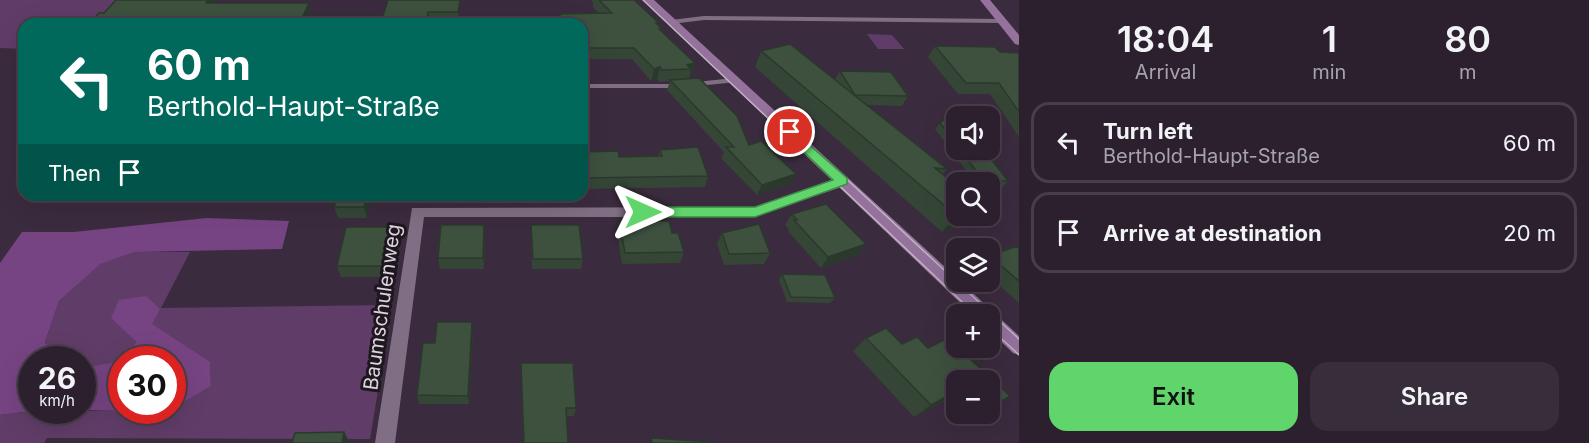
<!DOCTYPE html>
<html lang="en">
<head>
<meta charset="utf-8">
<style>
	:root { --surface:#2c202e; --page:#382d3a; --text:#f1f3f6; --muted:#a6a3aa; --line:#483e4a; --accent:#5fd56b }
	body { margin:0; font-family:Inter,sans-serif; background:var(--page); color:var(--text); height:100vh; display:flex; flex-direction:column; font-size:22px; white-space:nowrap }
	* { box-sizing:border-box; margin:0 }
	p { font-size:20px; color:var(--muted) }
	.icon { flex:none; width:33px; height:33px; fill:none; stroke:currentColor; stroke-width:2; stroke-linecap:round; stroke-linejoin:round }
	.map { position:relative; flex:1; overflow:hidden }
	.side { display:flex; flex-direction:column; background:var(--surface); width:570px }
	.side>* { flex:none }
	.top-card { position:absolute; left:18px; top:18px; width:570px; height:183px; border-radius:18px; box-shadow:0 6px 24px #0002,0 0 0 2px var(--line); background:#00695c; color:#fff; overflow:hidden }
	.fabs { position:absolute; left:946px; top:106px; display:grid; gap:12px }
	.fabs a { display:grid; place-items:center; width:54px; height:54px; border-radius:12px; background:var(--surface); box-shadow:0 6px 24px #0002,0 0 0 2px var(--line); font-size:30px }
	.speed { position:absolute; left:18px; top:346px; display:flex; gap:12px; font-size:30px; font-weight:700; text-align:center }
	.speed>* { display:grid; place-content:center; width:78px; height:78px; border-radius:50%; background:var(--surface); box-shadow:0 6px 24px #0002,0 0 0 2px var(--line); line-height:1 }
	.speed small { font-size:15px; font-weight:400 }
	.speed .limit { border:9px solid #d22; background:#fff; color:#111 }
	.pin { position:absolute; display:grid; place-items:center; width:51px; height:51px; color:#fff; margin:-26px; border:3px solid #fff; border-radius:50%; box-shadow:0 2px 6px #0007 }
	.me { position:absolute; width:66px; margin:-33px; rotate:90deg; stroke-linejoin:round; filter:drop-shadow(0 0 4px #0008) }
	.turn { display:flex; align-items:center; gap:21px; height:126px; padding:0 30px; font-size:27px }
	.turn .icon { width:78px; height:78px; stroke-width:2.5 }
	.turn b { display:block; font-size:42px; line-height:51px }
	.then { display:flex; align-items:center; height:57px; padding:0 30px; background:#0003; gap:12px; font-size:22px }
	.eta { display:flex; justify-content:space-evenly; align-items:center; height:102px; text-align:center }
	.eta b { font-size:36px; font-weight:600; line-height:42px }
	.action { display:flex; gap:12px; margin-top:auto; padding:12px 30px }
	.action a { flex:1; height:69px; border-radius:18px; background:var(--accent); color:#111; font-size:24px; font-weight:600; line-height:69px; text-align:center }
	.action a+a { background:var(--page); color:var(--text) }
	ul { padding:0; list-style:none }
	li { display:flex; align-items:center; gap:18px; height:81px; margin:0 12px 9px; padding:0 18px; border:3px solid var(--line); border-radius:18px }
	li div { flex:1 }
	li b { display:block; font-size:22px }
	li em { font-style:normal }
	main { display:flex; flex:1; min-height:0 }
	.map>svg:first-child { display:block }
	.green { fill:#603d68 }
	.forest { fill:#774483 }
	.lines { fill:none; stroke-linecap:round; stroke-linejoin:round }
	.lane { fill:#806f84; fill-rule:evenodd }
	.street { fill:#806f84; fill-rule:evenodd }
	.secondary { fill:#94729c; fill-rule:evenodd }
	.tram { stroke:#c0b5c2; stroke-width:1.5 }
	.wall { fill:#354636 }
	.shaded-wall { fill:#2b392c }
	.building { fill:#3e513f; stroke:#2b392c; stroke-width:1.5 }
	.route { fill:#5fd56b; stroke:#3e8a46; stroke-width:1.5 }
	.labels { text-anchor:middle; stroke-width:6; stroke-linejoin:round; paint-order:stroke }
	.street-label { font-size:20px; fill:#ddd3df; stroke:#1e171f }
</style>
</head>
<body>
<main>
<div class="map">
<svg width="1019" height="443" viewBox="0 0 1019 443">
	<rect width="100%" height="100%" fill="#3b2b3e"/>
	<g class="green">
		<polygon points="0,0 123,0 99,24 24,24 24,49 0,48"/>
		<polygon points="867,34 892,35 904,49 878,49"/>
		<polygon points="135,252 190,252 161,308 392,305 370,439 47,438 44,443 0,443 0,415 31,411 172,411 173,407 211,386 210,362 136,341 131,360 83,368 82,360 59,360 45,342 59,301 99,264"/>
	</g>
	<g class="forest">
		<polygon points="207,218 289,221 282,249 135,252 100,264 59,301 45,342 59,360 32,360 31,411 0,415 0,263 22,232 74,232"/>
		<polygon points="146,296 160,309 152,324 210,362 211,386 175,407 173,407 172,360 130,360 136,341 111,318 119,300"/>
		<polygon points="121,361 121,411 83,410 83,368"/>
	</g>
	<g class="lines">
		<g class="lane">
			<polygon points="704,16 1002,19 1006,21 1002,23 704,20 671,24 667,22 671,20"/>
			<polygon points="734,78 737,78 737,82 677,88 582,88 582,84 677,84"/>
		</g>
		<polygon class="street" points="842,176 849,181 847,185 755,217 424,217 395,443 375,443 412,208 754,207"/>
		<g class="secondary">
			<polygon points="643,0 654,0 957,278 957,282 961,282 1019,336 1019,355 1013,353 990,331 990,315 973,315"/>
			<polygon points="980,0 990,0 1019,35 1019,45 1015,44"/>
		</g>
		<g class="tram">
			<polyline points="643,0 976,315"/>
			<polyline points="825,159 957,282"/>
			<polyline points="957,282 1019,339"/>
			<polyline points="990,328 1019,355"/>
		</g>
	</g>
	<g class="wall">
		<polygon points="116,0 215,0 213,3 311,9 308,16 383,16 388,0 461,0 458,19 429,18 428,24 89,24 104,13"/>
		<polygon points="591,0 634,0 662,29 661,31 695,63 692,75 690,75 689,79 749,145 790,185 757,195 721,158 724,152 667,90 670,81 660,82 657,79 651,81 632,59 582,59 582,24 559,24 560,14 599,13 593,7 593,3"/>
		<polygon points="935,46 1019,54 1019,137 990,94 958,94 928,57"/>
		<polygon points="761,51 835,80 840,71 908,96 902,106 867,105 947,169 943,174 968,223 942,232 755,67"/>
		<polygon points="957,117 957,150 984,150 1008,181 1002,187 990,186 990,183 975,183 935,129 940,123"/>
		<polygon points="660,150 708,176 705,187 582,189 582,152 619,157 658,156"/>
		<polygon points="372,195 367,218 338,218 334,207"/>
		<polygon points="792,214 866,244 858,255 821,268 788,231 789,229 785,225"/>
		<polygon points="619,221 672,233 684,252 680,263 622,264 617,232"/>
		<polygon points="531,225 583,259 581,269 532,269"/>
		<polygon points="390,227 393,238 386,277 341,277 337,266"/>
		<polygon points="722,233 770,253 764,264 724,265 717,244"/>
		<polygon points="485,236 484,269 440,269 438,258"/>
		<polygon points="1019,247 1019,303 990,277 990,255"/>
		<polygon points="782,274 835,298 830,303 787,302 779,280"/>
		<polygon points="472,322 473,331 469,404 419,404 417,395"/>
		<polygon points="866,338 902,344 957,381 957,411 946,400 914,417 853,351"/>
		<polygon points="521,363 576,408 574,416 566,416 568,443 523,443"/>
		<polygon points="960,414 981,414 968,422"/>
	</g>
	<g class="shaded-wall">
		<polygon points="208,0 215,0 208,9 206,3"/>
		<polygon points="460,0 461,0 458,19 458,12"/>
		<polygon points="309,3 311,9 305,22 303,16"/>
		<polygon points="428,12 429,18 428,24 426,24"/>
		<polygon points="695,63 692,75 690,75 691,69 687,65"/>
		<polygon points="660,67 657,79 651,81 654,69"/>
		<polygon points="796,174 790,185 757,195 762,185"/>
		<polygon points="367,195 372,195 367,218 364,207"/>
		<polygon points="956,216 975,216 968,223 942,232"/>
		<polygon points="484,225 485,236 484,269 483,258"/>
		<polygon points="390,227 393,238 386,277 383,266"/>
		<polygon points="866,244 858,255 821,268 828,257"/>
		<polygon points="472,322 473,331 469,404 468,396"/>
		<polygon points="957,391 957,392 946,400 914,417 931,405"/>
		<polygon points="344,432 349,441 349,443 342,443"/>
	</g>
	<g class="building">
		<polygon points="116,0 208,0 206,3 309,3 303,16 383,16 388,0 460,0 458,12 428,12 426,24 89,24 99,13 104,13"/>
		<polygon points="599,0 634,0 659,23 656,23 662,29 659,29 695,63 687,65 691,69 662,70 660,67 654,69 634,48 582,48 582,24 561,24 560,14 612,13"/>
		<polygon points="790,44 947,169 935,168 957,186 957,216 761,51"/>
		<polygon points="935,46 995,47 1000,52 1018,53 1019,54 1019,112 999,83 966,83"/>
		<polygon points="840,71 891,72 908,96 855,95"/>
		<polygon points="699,78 737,116 749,145 761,141 796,174 762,185 726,147 734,147 670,80"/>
		<polygon points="954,112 958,117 957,145 940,123"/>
		<polygon points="698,147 708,176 582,178 582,152 618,151 619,157 662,156 660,150"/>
		<polygon points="960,150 984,150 1008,181 983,180"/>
		<polygon points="338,195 367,195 364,207 334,207"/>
		<polygon points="826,204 866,244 828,257 794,220 797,220 792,214"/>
		<polygon points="619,221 669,221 672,233 678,233 684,252 625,253"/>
		<polygon points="759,224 770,253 729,254 722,233"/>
		<polygon points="441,225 484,225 483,258 438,258"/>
		<polygon points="531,225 579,225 583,259 533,259"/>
		<polygon points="346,227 390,227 383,266 337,266"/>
		<polygon points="1014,247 1019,247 1019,281 990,256"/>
		<polygon points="782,274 825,275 835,298 791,297"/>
		<polygon points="437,322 472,322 468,396 417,395 423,343 435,343"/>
		<polygon points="886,328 902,344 917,337 928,348 948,338 957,347 957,348 958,348 1010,396 990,408 990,381 957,381 957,391 931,405 866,338"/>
		<polygon points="521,363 573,363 576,408 566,408 568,443 524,443"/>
		<polygon points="344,432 342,443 292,443 295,433"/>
		<polygon points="651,438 711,442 711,443 652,443"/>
	</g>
	<polygon class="route" points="790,128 847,178 847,184 755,217 643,217 636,212 643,207 755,207 833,180 786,135 786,130"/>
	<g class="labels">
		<g class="street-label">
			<text transform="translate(382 307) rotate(-82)" y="7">Baumschulenweg</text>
		</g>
	</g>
</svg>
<div class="fabs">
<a><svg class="icon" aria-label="sound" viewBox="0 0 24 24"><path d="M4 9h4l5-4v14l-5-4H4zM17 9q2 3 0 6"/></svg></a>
<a><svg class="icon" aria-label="search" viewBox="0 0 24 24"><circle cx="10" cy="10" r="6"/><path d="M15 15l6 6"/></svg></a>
<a><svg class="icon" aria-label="layers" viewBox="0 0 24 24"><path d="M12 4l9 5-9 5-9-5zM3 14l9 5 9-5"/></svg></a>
<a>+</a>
<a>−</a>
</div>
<div class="speed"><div>26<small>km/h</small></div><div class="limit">30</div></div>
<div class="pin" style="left:790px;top:132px;background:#d93025"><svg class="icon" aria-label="arrive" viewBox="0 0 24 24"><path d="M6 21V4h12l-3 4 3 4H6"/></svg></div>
<svg class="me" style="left:643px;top:212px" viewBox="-20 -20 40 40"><path d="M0-17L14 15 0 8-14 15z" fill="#5fd56b" stroke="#fff" stroke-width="4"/></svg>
<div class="top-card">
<div class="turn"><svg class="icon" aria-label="left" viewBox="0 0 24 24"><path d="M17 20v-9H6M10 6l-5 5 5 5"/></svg><div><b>60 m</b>Berthold-Haupt-Straße</div></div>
<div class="then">Then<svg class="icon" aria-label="arrive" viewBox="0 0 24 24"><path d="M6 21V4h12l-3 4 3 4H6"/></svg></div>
</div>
</div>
<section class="side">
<div class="eta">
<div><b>18:04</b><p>Arrival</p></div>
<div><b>1</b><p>min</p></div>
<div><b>80</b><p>m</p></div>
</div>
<ul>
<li><svg class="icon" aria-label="left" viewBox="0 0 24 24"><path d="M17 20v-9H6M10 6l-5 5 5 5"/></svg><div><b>Turn left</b><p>Berthold-Haupt-Straße</p></div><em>60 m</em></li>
<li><svg class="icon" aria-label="arrive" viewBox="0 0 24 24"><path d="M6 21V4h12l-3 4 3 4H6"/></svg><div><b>Arrive at destination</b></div><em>20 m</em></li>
</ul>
<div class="action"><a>Exit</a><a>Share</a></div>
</section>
</main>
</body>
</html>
